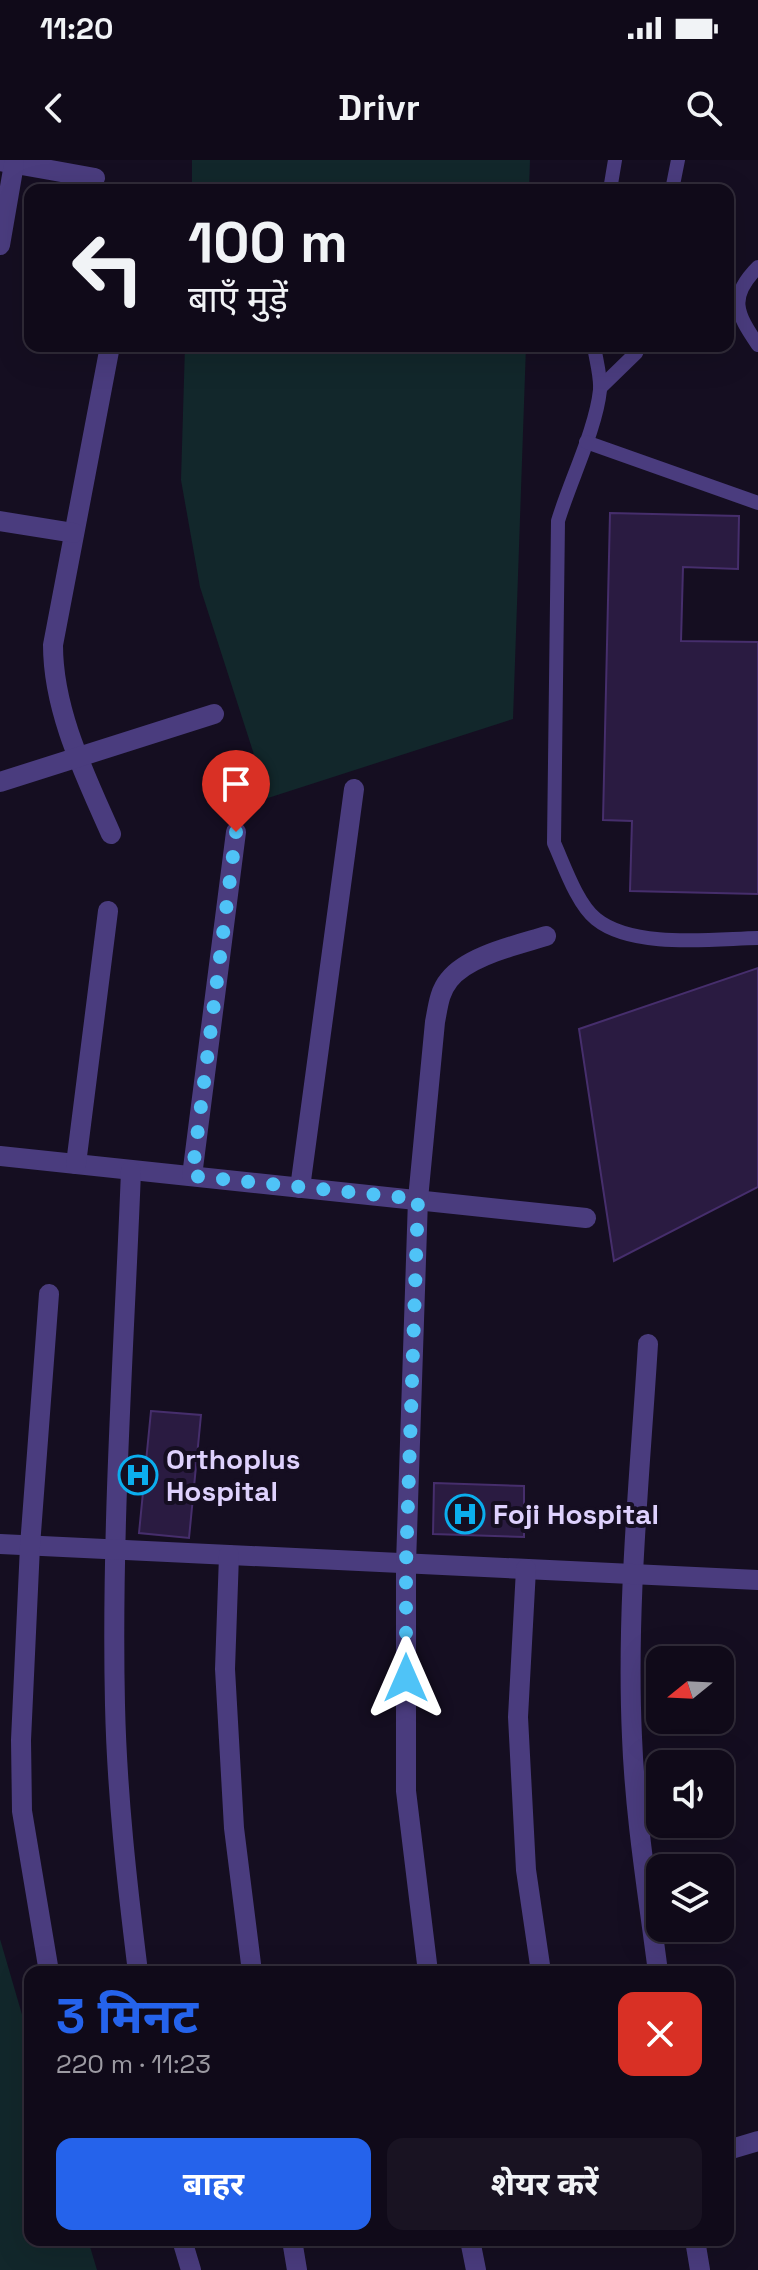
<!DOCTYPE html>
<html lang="hi">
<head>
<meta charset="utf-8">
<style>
	:root { --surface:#100a19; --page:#191322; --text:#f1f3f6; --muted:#9c9aa2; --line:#302b38; --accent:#2563eb }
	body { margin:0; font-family:"Space Grotesk","Noto Sans Devanagari",sans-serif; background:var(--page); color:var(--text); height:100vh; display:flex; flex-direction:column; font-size:30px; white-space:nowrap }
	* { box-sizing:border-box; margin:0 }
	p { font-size:26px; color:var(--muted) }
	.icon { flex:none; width:44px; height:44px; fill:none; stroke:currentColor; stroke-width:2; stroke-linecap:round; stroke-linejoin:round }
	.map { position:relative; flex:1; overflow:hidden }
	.side { position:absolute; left:24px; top:1806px; width:710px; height:280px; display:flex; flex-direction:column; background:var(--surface); border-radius:16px; box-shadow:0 8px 32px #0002,0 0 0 2px var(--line) }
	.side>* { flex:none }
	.guide { position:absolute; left:24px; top:24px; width:710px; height:168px; border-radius:16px; box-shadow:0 8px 32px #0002,0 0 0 2px var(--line); background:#100a19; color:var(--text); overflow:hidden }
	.needle { width:52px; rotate:252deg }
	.buttons { position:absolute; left:646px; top:1486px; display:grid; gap:16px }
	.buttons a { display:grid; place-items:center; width:88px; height:88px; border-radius:16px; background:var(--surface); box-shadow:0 8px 32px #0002,0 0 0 2px var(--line); font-size:40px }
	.pin { position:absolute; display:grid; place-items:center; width:68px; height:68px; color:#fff; margin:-82px -34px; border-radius:50% 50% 50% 0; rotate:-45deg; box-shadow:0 0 8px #0007 }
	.pin .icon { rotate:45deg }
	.me { position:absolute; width:88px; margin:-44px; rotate:0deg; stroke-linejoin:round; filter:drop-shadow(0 0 6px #0008) }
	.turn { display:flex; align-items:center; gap:28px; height:168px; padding:0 32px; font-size:36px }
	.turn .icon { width:104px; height:104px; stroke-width:2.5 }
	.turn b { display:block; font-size:56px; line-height:68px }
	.round { display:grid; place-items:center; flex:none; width:84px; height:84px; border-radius:16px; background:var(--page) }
	.headline { display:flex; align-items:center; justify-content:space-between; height:136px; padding:0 32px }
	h1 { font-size:48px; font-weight:700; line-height:60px; color:var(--accent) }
	.action { display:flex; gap:16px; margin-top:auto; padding:16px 32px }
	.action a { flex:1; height:92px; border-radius:16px; background:var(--accent); color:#fff; font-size:32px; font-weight:700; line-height:92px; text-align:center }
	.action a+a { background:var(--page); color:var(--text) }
	.status { display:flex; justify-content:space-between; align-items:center; height:56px; padding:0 40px; background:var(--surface); direction:ltr }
	.status svg { height:22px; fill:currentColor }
	header { display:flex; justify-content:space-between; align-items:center; height:104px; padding:0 32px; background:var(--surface); font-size:36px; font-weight:700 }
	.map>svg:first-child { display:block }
	.green { fill:#12272b }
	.building { fill:#2a1b41; stroke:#462e6c; stroke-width:2 }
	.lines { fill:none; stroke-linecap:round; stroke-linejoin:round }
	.service { stroke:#4a3c7e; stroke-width:14 }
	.minor { stroke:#4a3c7e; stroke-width:20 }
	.route { stroke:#4fc3f7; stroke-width:14; stroke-dasharray:0 25.2 }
	.labels { text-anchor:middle; stroke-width:8; stroke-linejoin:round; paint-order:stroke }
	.poi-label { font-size:28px; font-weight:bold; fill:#ded1fd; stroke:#150e21; text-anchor:start }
</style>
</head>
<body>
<div class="status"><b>11:20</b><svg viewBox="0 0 49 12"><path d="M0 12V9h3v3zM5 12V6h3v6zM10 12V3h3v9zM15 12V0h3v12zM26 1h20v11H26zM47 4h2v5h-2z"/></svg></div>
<header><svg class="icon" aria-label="back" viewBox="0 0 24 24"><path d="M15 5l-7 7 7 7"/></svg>Drivr<svg class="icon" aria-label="search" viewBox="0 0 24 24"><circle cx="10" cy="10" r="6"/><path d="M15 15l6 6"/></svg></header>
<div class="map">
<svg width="758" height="2110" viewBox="0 0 758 2110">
	<rect width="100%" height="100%" fill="#150e21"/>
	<g class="green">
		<polygon points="192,0 530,0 529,30 192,30"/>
		<polygon points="185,186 526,186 513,559 268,638 200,427 181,320"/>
		<polygon points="0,1779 30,1882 30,2080 88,2080 97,2110 0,2110"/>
	</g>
	<g class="building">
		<polygon points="610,353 739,356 738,409 683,407 681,481 758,482 758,734 630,731 632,661 603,660"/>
		<polygon points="758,808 758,1027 614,1101 579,869"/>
		<polygon points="151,1251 201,1255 189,1378 139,1373"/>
		<polygon points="434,1323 524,1326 524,1377 433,1374"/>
	</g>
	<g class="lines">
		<g class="service">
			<polyline points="610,30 615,0"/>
			<polyline points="672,30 678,0"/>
			<path d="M758,107C728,137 736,153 758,185"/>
			<path d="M594,186C596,200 601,216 600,230C596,269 570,321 558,361L554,683C564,705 577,744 596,759C633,789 712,779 758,778"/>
			<polyline points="600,228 636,193 639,186"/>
			<polyline points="586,282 758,343"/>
		</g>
		<g class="minor">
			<polyline points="0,1 95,18"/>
			<polyline points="0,85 14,4"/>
			<path d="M110,186L53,485C53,551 85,615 111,674"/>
			<polyline points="0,361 74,373"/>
			<polyline points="0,622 214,554"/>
			<polyline points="0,996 586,1058"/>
			<polyline points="76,1004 108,751"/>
			<path d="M131,1011C124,1189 111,1367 115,1545C117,1635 127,1723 138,1812"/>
			<polyline points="192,1016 236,672"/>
			<polyline points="300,1028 354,629"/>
			<path d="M648,1184C640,1314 626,1446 632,1577C635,1656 648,1734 658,1812"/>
			<polyline points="0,1384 758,1420"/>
			<polyline points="229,1395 225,1509 234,1668 252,1812"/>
			<polyline points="526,1409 518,1557 526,1710 541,1812"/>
			<polyline points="49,1812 22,1651 21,1580 30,1386 49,1134"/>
			<path d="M428,1812L406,1631V1404L418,1039L435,862C438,847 439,832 449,820C467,796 517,785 546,776"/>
			<polyline points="728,1990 758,1981"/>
			<polyline points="182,2080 191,2110"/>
			<polyline points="292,2080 297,2110"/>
			<polyline points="470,2080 476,2110"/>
			<polyline points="695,2080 700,2110"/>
		</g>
	</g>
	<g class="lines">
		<polyline class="route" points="236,672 192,1016 418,1039 406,1404 406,1518"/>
	</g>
	<defs>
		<symbol id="hospital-ring" viewBox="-11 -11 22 22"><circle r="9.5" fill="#150e21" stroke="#0baeee" stroke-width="1.5"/><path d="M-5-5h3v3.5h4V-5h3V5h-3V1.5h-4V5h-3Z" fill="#0baeee"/></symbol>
	</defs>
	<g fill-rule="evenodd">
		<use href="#hospital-ring" x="116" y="1293" width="44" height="44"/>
		<use href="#hospital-ring" x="443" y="1332" width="44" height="44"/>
	</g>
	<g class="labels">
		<g class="poi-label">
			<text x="166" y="1309">Orthoplus<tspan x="166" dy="32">Hospital</tspan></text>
			<text x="493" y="1364">Foji Hospital</text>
		</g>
	</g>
</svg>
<div class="buttons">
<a><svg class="needle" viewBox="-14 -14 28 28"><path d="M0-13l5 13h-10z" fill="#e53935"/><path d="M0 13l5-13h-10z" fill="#9c9aa2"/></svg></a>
<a><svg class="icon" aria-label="sound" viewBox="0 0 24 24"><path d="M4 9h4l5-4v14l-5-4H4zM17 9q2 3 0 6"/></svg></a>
<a><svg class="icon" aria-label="layers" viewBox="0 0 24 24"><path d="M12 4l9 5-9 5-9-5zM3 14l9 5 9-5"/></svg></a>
</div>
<div class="pin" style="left:236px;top:672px;background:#d93025"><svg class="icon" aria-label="arrive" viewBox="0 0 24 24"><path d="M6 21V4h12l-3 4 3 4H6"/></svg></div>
<svg class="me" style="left:406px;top:1518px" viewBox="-20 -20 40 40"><path d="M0-17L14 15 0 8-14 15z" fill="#4fc3f7" stroke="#fff" stroke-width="4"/></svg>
<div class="guide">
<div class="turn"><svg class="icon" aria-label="left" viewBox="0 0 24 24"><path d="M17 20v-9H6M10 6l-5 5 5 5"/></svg><div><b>100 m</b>बाएँ मुड़ें</div></div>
</div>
<section class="side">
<div class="headline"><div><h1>3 मिनट</h1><p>220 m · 11:23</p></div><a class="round" style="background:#d93025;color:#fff"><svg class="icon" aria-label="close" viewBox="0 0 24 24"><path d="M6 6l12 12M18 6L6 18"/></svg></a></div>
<div class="action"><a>बाहर</a><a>शेयर करें</a></div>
</section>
</div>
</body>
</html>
